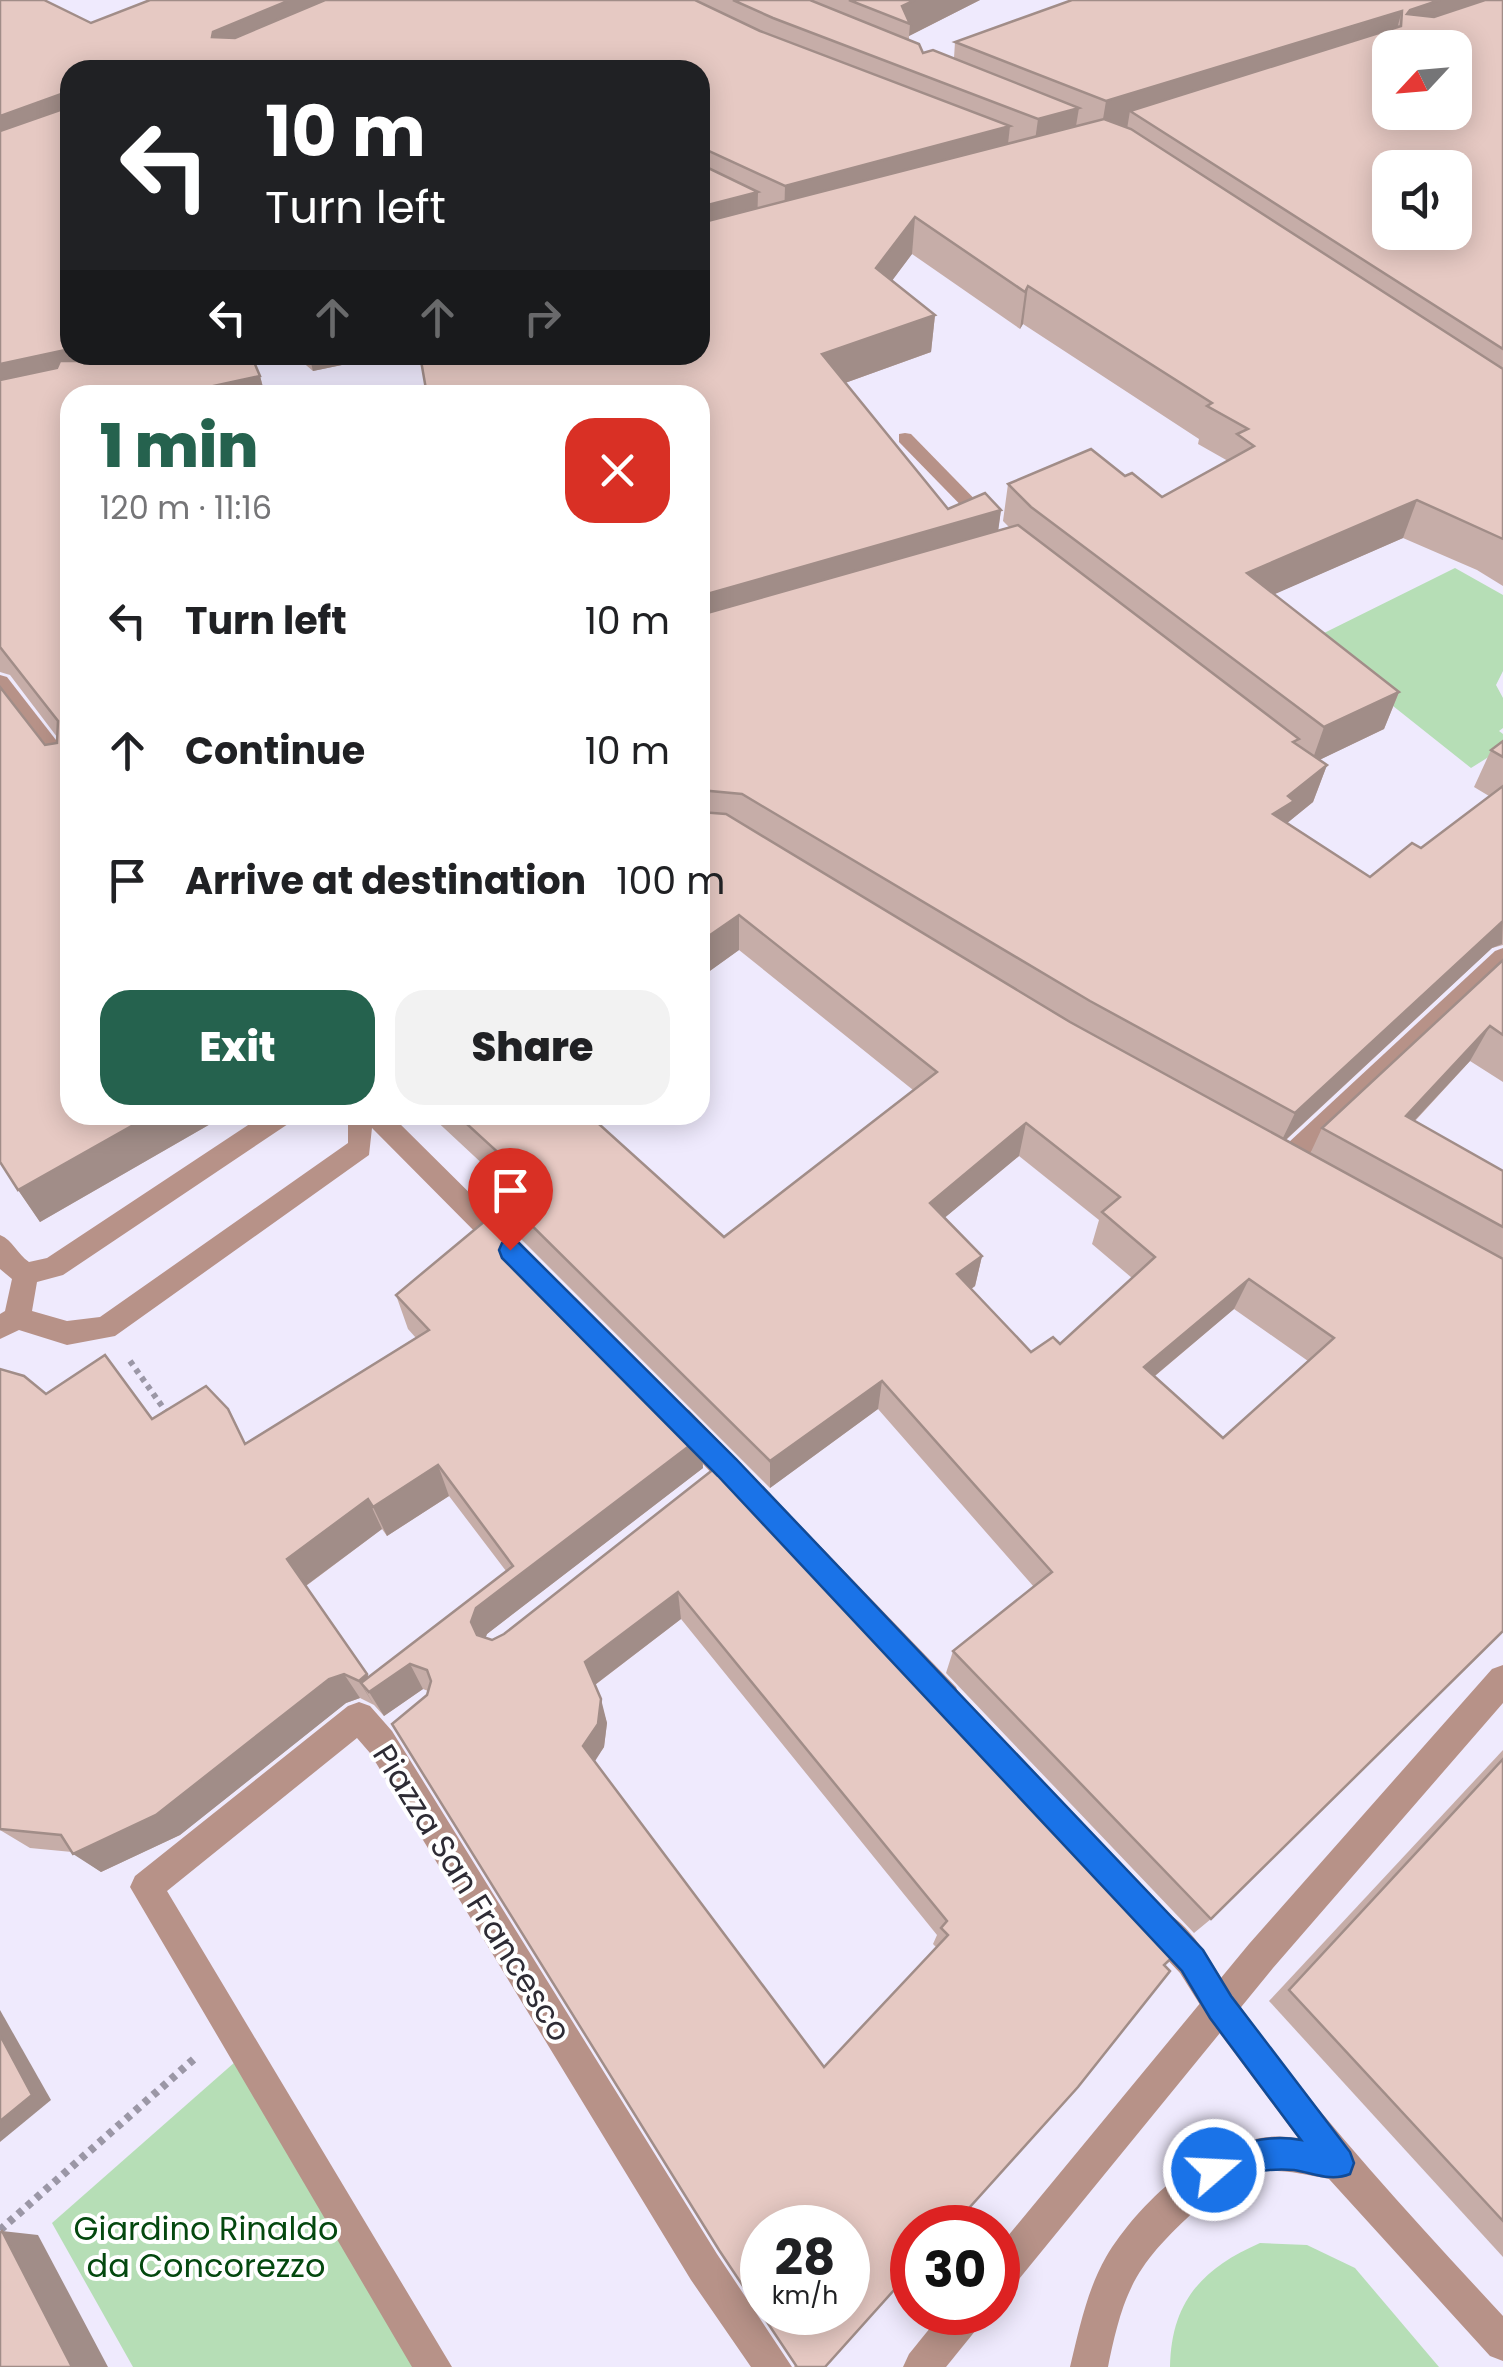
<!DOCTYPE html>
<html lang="en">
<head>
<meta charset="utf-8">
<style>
	:root { --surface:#fff; --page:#f2f2f2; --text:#202124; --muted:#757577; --accent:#25624e }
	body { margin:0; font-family:Poppins,sans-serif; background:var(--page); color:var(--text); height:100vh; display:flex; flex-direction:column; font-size:38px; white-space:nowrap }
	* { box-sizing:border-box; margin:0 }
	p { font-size:32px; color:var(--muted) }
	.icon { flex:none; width:55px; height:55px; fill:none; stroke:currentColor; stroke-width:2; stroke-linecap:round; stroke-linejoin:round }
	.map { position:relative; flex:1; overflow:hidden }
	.drawer { position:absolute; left:60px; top:385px; width:650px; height:740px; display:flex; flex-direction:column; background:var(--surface); border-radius:30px; box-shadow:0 5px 25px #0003 }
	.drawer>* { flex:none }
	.top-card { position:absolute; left:60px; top:60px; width:650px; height:305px; border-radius:30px; box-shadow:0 5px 25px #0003; background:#202124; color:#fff; overflow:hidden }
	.needle { width:65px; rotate:244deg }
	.fabs { position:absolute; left:1372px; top:30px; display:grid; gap:20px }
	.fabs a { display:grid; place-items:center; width:100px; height:100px; border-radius:20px; background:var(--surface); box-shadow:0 5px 25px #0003; font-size:50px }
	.speed { position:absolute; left:740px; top:2205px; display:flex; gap:20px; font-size:50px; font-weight:700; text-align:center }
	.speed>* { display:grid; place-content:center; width:130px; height:130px; border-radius:50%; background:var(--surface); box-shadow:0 5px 25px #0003; line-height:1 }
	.speed small { font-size:25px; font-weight:400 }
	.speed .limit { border:15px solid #d22; background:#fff; color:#111 }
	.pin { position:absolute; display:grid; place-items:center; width:85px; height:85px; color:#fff; margin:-102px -42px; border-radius:50% 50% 50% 0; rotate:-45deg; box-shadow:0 0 10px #0007 }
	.pin .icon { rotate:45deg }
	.me { position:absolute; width:110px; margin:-55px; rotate:71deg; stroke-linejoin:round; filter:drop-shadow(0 0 8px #0008) }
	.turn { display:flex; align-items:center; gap:35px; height:210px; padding:0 40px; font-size:45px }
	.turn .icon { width:130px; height:130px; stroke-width:2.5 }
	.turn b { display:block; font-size:70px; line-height:85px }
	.lanes { display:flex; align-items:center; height:95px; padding:0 40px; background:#0003; justify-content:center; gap:50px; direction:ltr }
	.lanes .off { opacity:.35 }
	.round { display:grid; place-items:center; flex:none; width:105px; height:105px; border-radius:30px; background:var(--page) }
	.head { display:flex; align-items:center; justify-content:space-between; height:170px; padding:0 40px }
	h1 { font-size:60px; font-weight:800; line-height:75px; color:var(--accent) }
	.action { display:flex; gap:20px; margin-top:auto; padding:20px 40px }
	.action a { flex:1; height:115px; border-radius:30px; background:var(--accent); color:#fff; font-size:40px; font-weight:800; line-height:115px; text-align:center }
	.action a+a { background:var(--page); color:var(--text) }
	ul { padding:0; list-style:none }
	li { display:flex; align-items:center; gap:30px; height:130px; padding:0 40px }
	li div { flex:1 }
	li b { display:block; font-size:38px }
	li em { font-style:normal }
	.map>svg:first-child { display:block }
	.green { fill:#b6deb6 }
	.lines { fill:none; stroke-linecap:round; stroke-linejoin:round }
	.path-far1 { stroke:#9b97a6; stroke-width:6; stroke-dasharray:5 5; stroke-linecap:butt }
	.path { stroke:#9b97a6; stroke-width:8; stroke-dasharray:6 6; stroke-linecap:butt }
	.pedestrian { fill:#b79288; fill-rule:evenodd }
	.minor { fill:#b79288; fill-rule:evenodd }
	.wall { fill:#c6ada8; fill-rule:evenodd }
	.shaded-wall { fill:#a18d88 }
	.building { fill:#e6c9c3; stroke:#a18d88; stroke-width:2.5; fill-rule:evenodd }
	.route { fill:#1a73e8; stroke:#114b97; stroke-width:2.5 }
	.labels { text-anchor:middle; stroke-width:8; stroke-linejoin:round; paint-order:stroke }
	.near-street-label { font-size:32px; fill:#2e2c35; stroke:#fff }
	.near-park-label { font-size:32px; fill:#04480f; stroke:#fff }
</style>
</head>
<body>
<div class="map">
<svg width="1503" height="2367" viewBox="0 0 1503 2367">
	<rect width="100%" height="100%" fill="#efeafd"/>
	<g class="green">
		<polygon points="1455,568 1503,595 1503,671 1496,685 1503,698 1503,728 1499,731 1503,734 1503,748 1471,768 1310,640"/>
		<polygon points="235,2062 414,2367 133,2367 52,2223"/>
		<path d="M1260,2243L1307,2245L1355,2268L1439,2367H1170C1171,2301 1203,2268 1260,2243Z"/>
	</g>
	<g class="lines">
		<polyline class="path-far1" points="130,1361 169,1416"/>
		<polyline class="path" points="0,2230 194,2059"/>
		<g class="pedestrian">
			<polygon points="1503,1665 1503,1703 1273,1968 1011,2289 998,2294 998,2248 1249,1944 1492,1669"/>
			<polygon points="359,1702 370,1706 392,1731 717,2254 792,2367 751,2367 691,2280 370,1753 357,1738 167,1891 452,2367 412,2367 130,1887 135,1876 348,1706"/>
			<polygon points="943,2312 985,2312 980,2325 946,2367 903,2367 909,2354"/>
		</g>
		<g class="minor">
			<polygon points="499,355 515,355 525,395 509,395"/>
			<polygon points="905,433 911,434 995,520 995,528 983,528 899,442 899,434"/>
			<polygon points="0,675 7,677 70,758 70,780 63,778 0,696"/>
			<polygon points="1503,948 1503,971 1292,1170 1274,1170 1271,1163 1274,1156 1495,951"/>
			<path d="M263,1115H294L291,1122L63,1275L37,1282L32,1311L67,1321L100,1317L348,1143V1115H391L515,1238L519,1246L515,1254L506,1257L497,1254L372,1128L369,1155L115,1336L67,1345L19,1330L0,1339V1314L5,1311L12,1279L0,1269V1235C13,1240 17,1254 29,1262L47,1258Z"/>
			<polygon points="679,1407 689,1410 956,1687 960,1698 956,1709 945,1713 934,1709 669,1428 665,1419 669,1410"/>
			<path d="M1157,1908C1192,1922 1211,1964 1231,1993C1311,2110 1407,2212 1503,2316V2361L1490,2356L1329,2179C1304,2174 1278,2168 1252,2172C1231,2176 1216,2191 1201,2205C1138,2263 1125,2283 1108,2367H1070C1079,2330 1087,2290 1106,2257C1143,2196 1221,2125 1298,2138L1209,2019L1180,1973L1145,1936L1141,1924L1145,1912Z"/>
		</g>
	</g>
	<g class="wall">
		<path d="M0,0H44L91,23L150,0H733L773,18L733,0H980L909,36V40L919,44L923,53L933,50L954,58L955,42L1072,0H1503V586L1477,570L1403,538L1274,594L1399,692L1384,729L1319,760L1327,765L1313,802L1287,823L1370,877L1412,843L1421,848L1489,796L1474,787L1491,750L1503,741V945L1492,948L1286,1140L1310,1154L1322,1128L1503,960V1082L1470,1061L1415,1121L1503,1171V1631L1211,1919L1194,1933L946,1673L953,1651L1034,1587L878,1409L770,1488L518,1236L511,1205L517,1200L516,1195L430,1115H589L724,1237L913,1090L739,950L700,978V395H427L420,355H502L504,361H520L518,355H700V70H70V355H251L260,376L265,395H70V1115H226L40,1222L0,1163V687L45,745L57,743V737L10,675L0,672ZM1390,48H1455V112H1390ZM1390,168H1455V232H1390ZM912,254L1020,329L1023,324L1199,439L1198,444L1228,461L1162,497L1132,473L1125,476L1091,449L1008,484L1003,521L1009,527L998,530L1001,510L985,493L948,509L845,383L931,352L935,315L892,280ZM1019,1156L1099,1220L1092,1244L1132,1278L1060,1344L1053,1337L1031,1352L971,1289L975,1286L982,1256L944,1218ZM1234,1309L1308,1361L1223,1438L1155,1376Z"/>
		<polygon points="294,355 390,355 313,371"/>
		<path d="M396,1295L701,1437L703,1468L487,1634L485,1638L492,1640L504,1634L741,1493L1164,1965L825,2367H794L795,2365L427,1695L428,1691L423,1689L384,1716L374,1705L360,1698L346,1703L180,1835L101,1872L72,1852L30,1848L0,1830L46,1394L247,1443L416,1338L408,1329ZM449,1496L506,1571L369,1677L306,1586L382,1529L387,1536ZM681,1619L937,1935L933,1944L936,1947L824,2067L594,1761L604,1747L607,1723L595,1685Z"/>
		<polygon points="1503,1750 1503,2257 1269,2001"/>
	</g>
	<g class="shaded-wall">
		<polygon points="290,0 379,0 222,67 212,37 213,32"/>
		<polygon points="915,0 980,0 909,36 910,24 902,6"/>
		<polygon points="1440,0 1503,0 1398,48 1410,10"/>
		<polygon points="1402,11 1392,46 1130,111 1127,129 1100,137 1106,101"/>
		<polygon points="61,94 70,123 0,156 0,116"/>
		<polygon points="1079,108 1073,144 1033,155 1038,119"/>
		<polygon points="1010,126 1006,162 784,222 785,186"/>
		<polygon points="758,192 757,229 700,244 700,207"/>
		<polygon points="915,217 912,254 874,305 876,268"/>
		<polygon points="1028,286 1023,324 1020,329 1025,292"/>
		<polygon points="935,315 931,352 820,392 822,354"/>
		<polygon points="70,349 70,355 227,355 0,404 0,364"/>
		<polygon points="309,355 390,355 313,371"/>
		<polygon points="260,376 265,395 172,395"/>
		<polygon points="1417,500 1403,538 1236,611 1247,573"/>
		<polygon points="1001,510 996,547 700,634 700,596"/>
		<polygon points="1399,692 1384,729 1311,764 1324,727"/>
		<polygon points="1327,765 1313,802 1286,824 1273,814 1288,796"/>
		<polygon points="739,915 739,950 700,978 700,942"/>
		<polygon points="1503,921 1502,944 1492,948 1279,1146 1295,1113"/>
		<polygon points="1490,1026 1470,1061 1388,1149 1406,1116"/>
		<polygon points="151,1115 226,1115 40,1222 18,1190"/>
		<polygon points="1026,1123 1019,1156 924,1235 930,1203"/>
		<polygon points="982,1256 975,1286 951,1304 957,1274"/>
		<polygon points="1249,1279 1234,1309 1132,1395 1144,1367"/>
		<polygon points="882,1381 878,1409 770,1488 770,1461"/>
		<polygon points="701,1437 703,1468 487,1634 482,1648 471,1622 476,1608"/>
		<polygon points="438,1465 449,1496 387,1536 373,1507"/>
		<polygon points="741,1479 742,1509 733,1484"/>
		<polygon points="368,1499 382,1529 304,1587 287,1559"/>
		<polygon points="678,1592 681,1619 592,1687 585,1662"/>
		<polygon points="410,1664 423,1689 384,1716 369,1692 361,1683 374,1705 359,1681 367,1674 375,1688"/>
		<polygon points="344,1674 360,1698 346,1703 180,1835 101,1872 73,1854 329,1679"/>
		<polygon points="601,1699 607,1723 604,1747 590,1769 583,1746"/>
		<polygon points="0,2010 51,2100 0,2142"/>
		<polygon points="2,2231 38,2235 108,2367 72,2367"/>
	</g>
	<g class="building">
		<polygon points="0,0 44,0 91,23 150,0 290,0 213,32 212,37 235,38 325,0 695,0 760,31 1010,126 785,186 700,147 700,70 70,70 70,349 0,364 0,131 60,110 61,94 0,116"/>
		<polygon points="733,0 810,0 919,44 923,53 933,50 1079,108 1038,119 773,18"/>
		<polygon points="849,0 915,0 902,6 910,24"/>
		<path d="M1072,0H1440L1410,10L1407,14L1434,17L1485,0H1503V349L1130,111L1401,26L1402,11L1106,101L955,42ZM1390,48H1455V112H1390ZM1390,168H1455V232H1390Z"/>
		<polygon points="1104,119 1131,129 1503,369 1503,539 1417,500 1247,573 1399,692 1324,727 1031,507 1008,484 1091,449 1125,476 1132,473 1162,497 1254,446 1237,434 1248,429 1207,406 1212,403 1028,286 1025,292 915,217 876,268 935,315 822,354 948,509 985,493 1001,510 700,596 700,395 427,395 420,355 502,355 504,361 521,361 524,355 700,355 700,223"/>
		<polygon points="700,164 758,192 700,207"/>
		<polygon points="116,355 251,355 260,376 172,395 70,395 70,1115 151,1115 18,1190 0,1162 0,687 45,745 57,743 58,721 0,647 0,380 57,368 60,361 89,361"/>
		<polygon points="1018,525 1299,739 1293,742 1327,765 1288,796 1294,801 1273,814 1370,877 1412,843 1421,848 1503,786 1503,921 1295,1113 1090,1001 742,794 700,790 700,615"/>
		<polygon points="1503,741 1503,757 1491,750"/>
		<path d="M700,812L726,814L1070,1022L1503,1259V1631L1211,1919L953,1651L1052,1572L882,1381L770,1461L511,1205L529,1190L511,1172L515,1168L457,1115H589L724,1237L937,1072L739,915L700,942ZM1026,1123L1120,1197L1102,1212L1155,1257L1060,1344L1053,1337L1031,1352L957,1274L982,1256L930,1203ZM1249,1279L1334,1338L1223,1438L1144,1367Z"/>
		<polygon points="1503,960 1503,1035 1490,1026 1406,1116 1503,1171 1503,1227 1322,1128"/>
		<path d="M485,1221L701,1437L476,1608L471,1622L477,1635L492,1640L504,1634L724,1461L741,1479L733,1484L913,1680L923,1672L1183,1947L1164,1965L1170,1971L1078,2087L951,2228H912V2270L825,2367H797L719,2250L392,1724L427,1695L431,1681L427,1670L410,1664L369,1692L361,1683L513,1566L438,1465L373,1507L368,1499L287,1559L367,1674L359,1681L344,1674L329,1679L156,1815L73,1854L61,1835L0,1829V1369L24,1376L46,1394L105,1355L152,1419L206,1386L228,1409L245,1444L429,1330L396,1295ZM678,1592L947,1921L941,1928L948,1935L824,2067L583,1746L598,1724L601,1699L585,1662ZM762,2228H848V2312H762Z"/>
		<polygon points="1503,1759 1503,2221 1289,1990"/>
		<polygon points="0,2035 32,2095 0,2121"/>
		<polygon points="2,2231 72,2367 0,2367 0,2233"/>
	</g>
	<path class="route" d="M510,1241L519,1243L736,1459L1203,1950L1231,1996L1350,2152L1354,2163L1350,2174C1331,2182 1313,2173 1294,2170C1264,2167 1241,2175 1214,2186L1203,2182L1199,2170L1203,2159C1236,2145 1265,2133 1301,2140L1210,2018L1182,1971L718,1476L502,1258L499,1250L502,1243Z"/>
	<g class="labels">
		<g class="near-street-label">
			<text transform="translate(472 1893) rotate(58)" y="11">Piazza San Francesco</text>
		</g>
		<g class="near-park-label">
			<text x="206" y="2240">Giardino Rinaldo<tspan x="206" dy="37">da Concorezzo</tspan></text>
		</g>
	</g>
</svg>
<div class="fabs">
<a><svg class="needle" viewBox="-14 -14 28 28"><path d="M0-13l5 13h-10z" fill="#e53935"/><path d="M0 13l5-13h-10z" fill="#757577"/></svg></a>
<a><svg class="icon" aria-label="sound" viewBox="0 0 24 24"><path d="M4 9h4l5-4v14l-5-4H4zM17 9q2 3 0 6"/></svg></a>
</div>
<div class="speed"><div>28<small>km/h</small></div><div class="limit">30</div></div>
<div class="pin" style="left:510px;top:1250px;background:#d93025"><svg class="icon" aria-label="arrive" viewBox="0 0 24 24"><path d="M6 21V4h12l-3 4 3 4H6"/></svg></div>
<svg class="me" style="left:1214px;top:2170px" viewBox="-20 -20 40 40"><circle r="17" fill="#1a73e8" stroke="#fff" stroke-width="3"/><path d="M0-11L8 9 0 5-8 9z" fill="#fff"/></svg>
<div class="top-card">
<div class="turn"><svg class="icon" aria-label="left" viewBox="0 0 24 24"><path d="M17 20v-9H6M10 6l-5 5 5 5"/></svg><div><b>10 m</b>Turn left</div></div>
<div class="lanes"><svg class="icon" aria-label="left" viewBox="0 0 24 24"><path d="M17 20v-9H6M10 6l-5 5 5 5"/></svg><svg class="icon off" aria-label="ahead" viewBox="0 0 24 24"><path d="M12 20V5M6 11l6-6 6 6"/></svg><svg class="icon off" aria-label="ahead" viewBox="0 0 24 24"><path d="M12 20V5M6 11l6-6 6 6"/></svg><svg class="icon off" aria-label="right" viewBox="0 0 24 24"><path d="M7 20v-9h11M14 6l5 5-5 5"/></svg></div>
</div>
<section class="drawer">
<div class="head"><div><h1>1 min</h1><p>120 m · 11:16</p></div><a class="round" style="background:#d93025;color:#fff"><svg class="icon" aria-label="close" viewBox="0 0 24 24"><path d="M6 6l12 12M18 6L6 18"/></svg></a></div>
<ul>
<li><svg class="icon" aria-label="left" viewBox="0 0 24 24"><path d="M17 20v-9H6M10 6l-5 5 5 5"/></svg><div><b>Turn left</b></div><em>10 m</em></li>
<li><svg class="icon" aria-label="ahead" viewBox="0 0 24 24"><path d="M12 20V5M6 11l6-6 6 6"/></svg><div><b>Continue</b></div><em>10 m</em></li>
<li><svg class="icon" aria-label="arrive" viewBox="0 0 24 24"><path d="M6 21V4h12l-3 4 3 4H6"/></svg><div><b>Arrive at destination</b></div><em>100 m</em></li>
</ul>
<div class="action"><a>Exit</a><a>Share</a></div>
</section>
</div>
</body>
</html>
